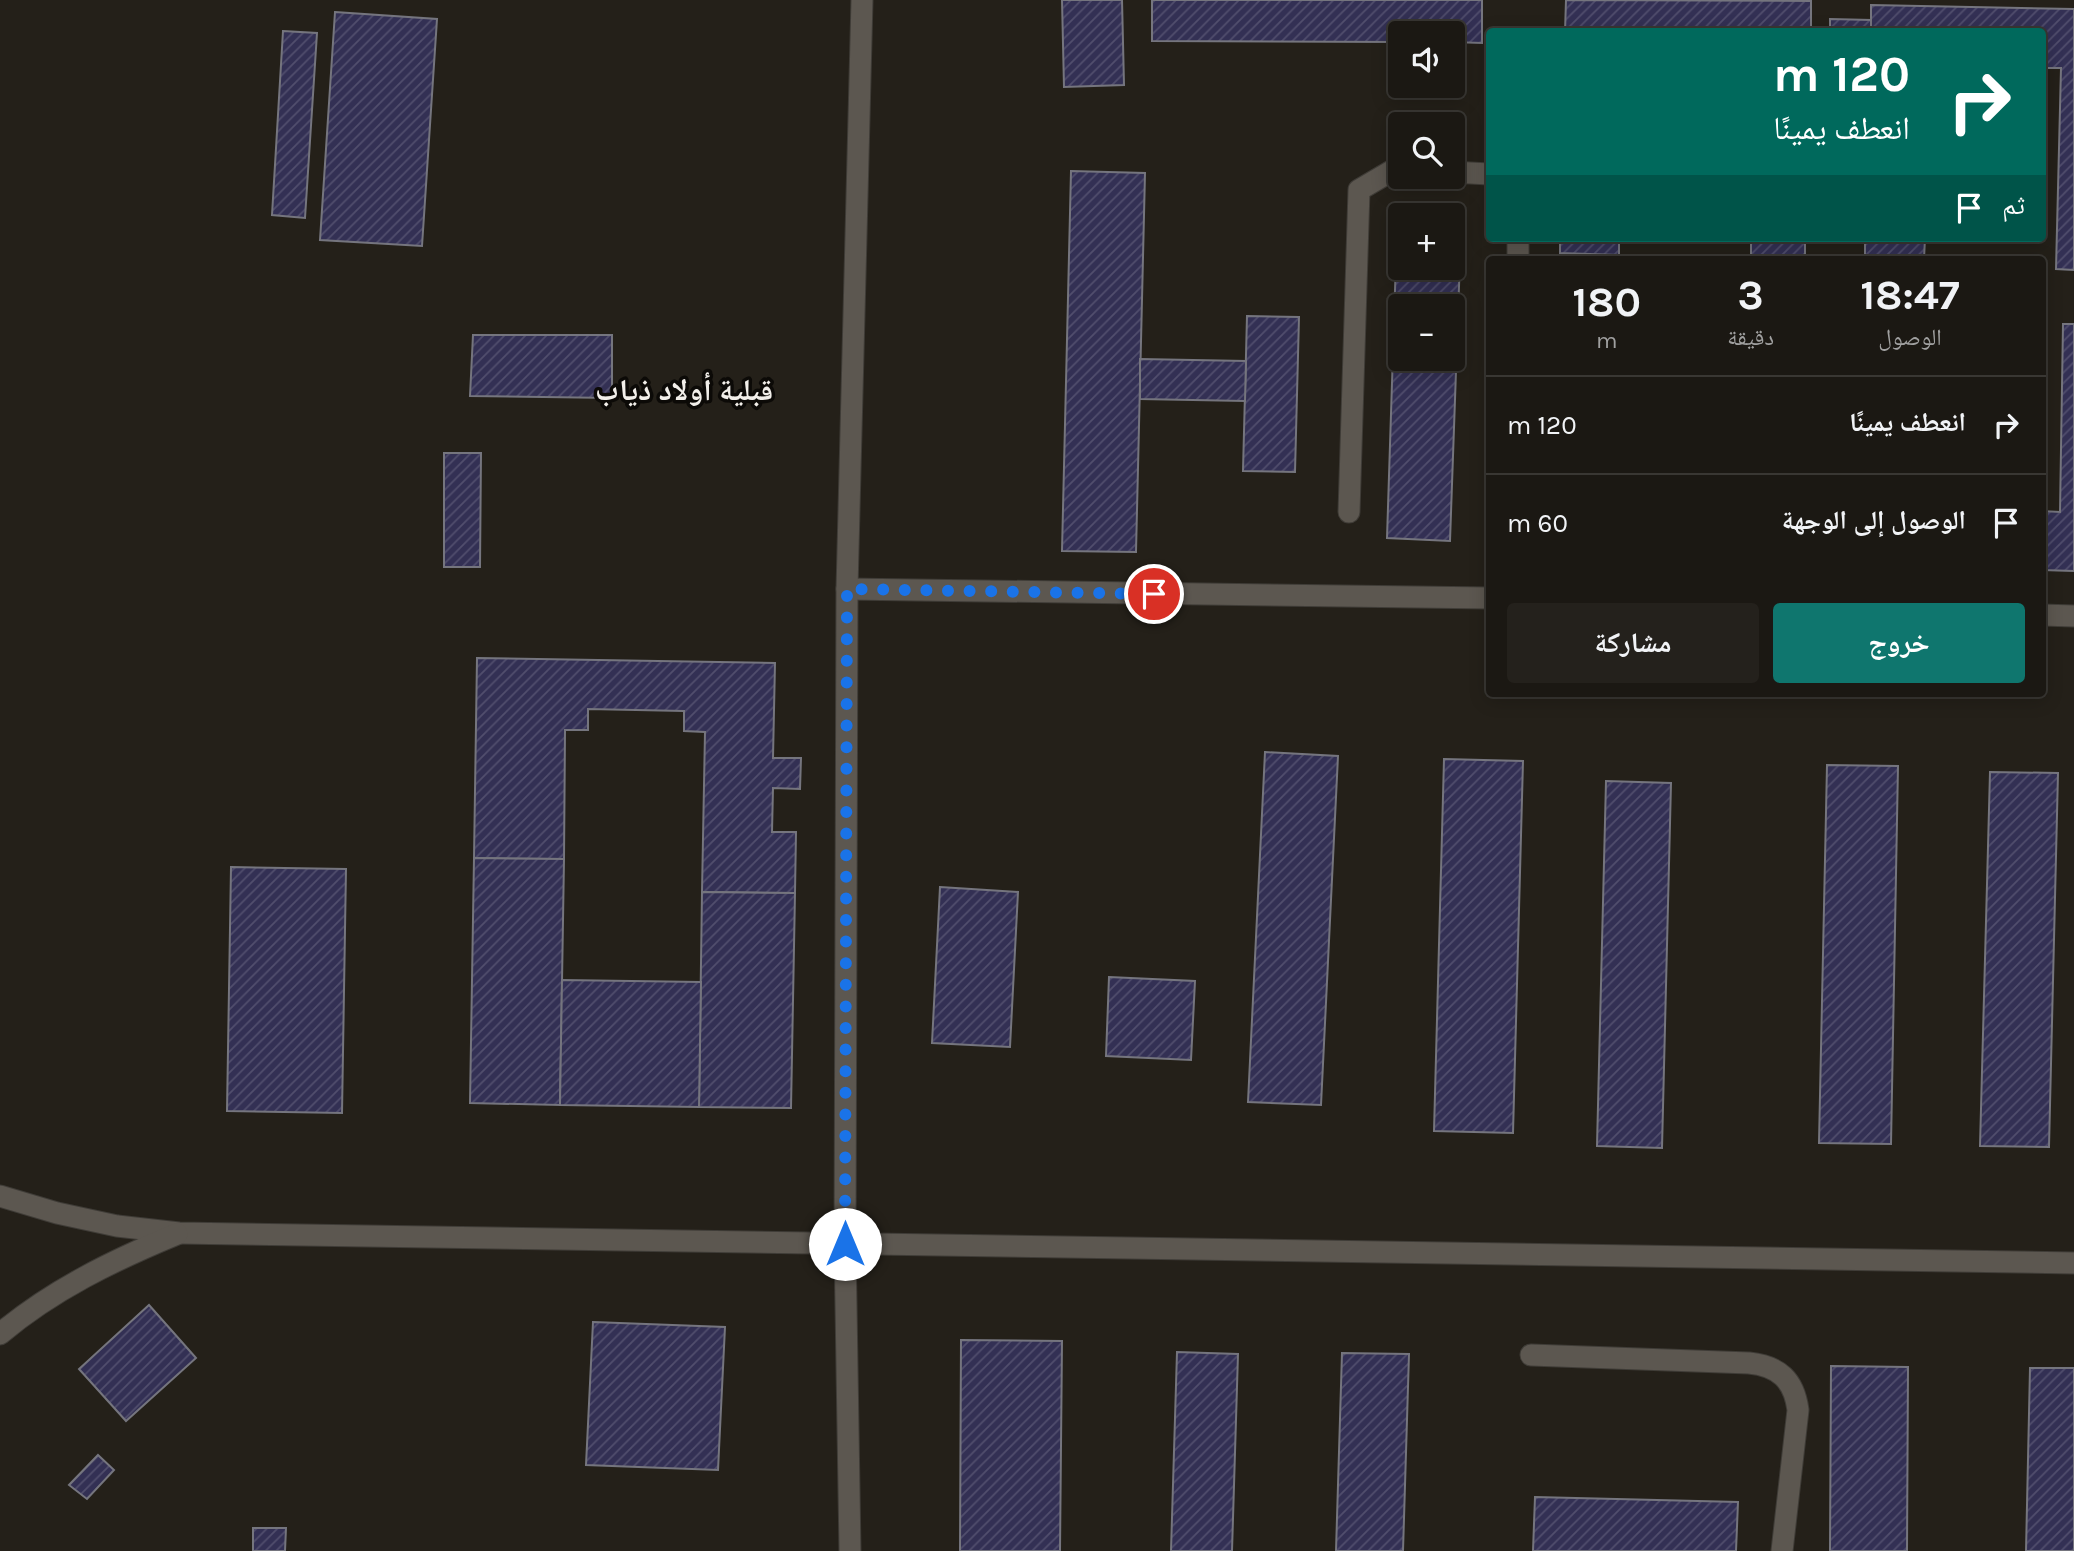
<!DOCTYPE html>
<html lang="ar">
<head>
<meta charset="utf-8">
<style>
	:root { --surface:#1b1813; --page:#24211c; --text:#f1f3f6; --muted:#a0a0a0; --line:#393733; --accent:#0f766e }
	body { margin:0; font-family:Karla,"Noto Naskh Arabic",sans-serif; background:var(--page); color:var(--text); direction:rtl; height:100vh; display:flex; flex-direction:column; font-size:26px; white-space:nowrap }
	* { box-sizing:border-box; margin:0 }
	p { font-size:23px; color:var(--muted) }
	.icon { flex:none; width:38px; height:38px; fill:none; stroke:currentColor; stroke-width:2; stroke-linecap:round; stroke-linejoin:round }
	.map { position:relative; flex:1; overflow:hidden; direction:ltr }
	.details { position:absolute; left:1486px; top:256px; width:560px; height:441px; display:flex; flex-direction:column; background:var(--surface); border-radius:7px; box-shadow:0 4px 18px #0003,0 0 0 2px var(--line); direction:rtl }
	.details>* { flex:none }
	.hud { position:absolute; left:1486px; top:28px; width:560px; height:214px; border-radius:7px; box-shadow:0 4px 18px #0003,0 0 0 2px var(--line); direction:rtl; background:#00695c; color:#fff; overflow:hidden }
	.tools { position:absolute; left:1388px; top:21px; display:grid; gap:14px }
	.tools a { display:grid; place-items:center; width:77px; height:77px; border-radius:7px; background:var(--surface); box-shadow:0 4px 18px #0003,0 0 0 2px var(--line); font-size:35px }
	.pin { position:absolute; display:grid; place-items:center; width:60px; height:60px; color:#fff; margin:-30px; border:4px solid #fff; border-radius:50%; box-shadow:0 2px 7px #0007 }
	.me { position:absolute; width:77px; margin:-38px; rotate:0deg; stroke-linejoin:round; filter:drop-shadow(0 0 5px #0008) }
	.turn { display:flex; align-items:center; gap:24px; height:147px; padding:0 21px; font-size:32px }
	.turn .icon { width:91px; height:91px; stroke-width:2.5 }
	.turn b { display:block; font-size:49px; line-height:60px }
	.then { display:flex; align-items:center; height:66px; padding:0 21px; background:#0003; gap:14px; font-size:26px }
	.eta { display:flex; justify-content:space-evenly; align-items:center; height:119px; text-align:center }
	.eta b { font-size:42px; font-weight:700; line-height:49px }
	.primary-button { display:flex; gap:14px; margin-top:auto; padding:14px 21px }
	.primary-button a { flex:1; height:80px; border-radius:7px; background:var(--accent); color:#fff; font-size:28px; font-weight:700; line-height:80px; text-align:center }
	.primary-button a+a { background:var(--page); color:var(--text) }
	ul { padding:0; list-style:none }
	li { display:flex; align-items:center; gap:21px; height:98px; padding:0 21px; border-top:2px solid var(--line) }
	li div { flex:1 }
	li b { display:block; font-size:26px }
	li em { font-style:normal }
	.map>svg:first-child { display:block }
	.building { fill:url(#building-hatch); stroke:#75757e; stroke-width:2; fill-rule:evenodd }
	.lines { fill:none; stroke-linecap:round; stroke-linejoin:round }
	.lane-casing { stroke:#3f3c37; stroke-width:23 }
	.street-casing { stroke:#3f3c37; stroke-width:23 }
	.lane { stroke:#5c5750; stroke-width:21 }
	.street { stroke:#5c5750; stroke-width:21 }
	.route { stroke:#1a73e8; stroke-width:12; stroke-dasharray:0 21.6 }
	.labels { text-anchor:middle; stroke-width:7; stroke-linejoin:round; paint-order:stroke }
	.district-label { font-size:30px; font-weight:bold; fill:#f2efea; stroke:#0c0a07 }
</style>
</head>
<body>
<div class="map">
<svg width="2074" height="1551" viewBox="0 0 2074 1551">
	<defs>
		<pattern id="building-hatch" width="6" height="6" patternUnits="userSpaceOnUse" patternTransform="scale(1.75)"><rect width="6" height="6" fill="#333054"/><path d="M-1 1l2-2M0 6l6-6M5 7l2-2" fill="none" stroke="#514e6d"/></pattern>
	</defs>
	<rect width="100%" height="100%" fill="#242019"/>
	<g class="building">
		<polygon points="1062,0 1122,0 1124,85 1064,87"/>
		<polygon points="1152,0 1482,0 1482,43 1452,42 1452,33 1400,33 1400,42 1152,41"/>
		<polygon points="1566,0 1811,1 1811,32 1565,32"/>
		<polygon points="1871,5 2074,9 2074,270 2056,269 2061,68 2042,68 2042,32 1871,32"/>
		<polygon points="335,12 437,19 422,246 320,240"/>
		<polygon points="1830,19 1871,20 1871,32 1830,32"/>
		<polygon points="283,31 317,33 305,218 272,215"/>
		<polygon points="1071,171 1145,173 1136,552 1062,551"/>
		<path d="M1397,228H1400V268H1452V230H1461L1450,541L1387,538ZM1400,306H1452V359H1400Z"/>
		<polygon points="1560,238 1619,238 1619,255 1560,253"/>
		<rect x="1751" y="238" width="54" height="21"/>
		<polygon points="1865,238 1925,238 1924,259 1865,259"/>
		<polygon points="1247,316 1299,317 1295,472 1243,471"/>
		<polygon points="2063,324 2074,324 2074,571 2042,570 2042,511 2060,512"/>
		<polygon points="473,335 612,335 612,398 470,396"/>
		<polygon points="1140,359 1246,361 1245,401 1140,399"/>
		<polygon points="444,453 481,453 480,567 444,567"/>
		<polygon points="477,658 775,663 773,758 801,758 800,789 773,788 772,832 796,832 795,893 702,892 705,732 684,731 684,711 588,709 588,730 565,730 564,859 474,858"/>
		<polygon points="1265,752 1338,756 1321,1105 1248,1102"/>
		<polygon points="1444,759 1523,761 1513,1133 1434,1131"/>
		<polygon points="1827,765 1898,766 1891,1144 1819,1143"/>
		<polygon points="1990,772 2058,773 2049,1147 1980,1146"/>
		<polygon points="1606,781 1671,783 1662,1148 1597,1146"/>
		<polygon points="474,858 564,859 560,1105 470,1103"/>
		<polygon points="231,867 346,869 342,1113 227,1111"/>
		<polygon points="940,887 1018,892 1010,1047 932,1043"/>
		<polygon points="702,892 795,893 791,1108 699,1107"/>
		<polygon points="1109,977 1195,981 1191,1060 1106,1056"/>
		<polygon points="562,980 701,982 699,1107 560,1105"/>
		<polygon points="149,1305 196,1358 126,1421 79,1369"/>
		<polygon points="593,1322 725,1327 718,1470 586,1465"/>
		<polygon points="961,1340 1062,1341 1060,1551 960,1551"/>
		<polygon points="1177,1352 1238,1354 1232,1551 1171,1551"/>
		<polygon points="1342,1353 1409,1354 1403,1551 1336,1551"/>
		<polygon points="1831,1366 1908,1367 1907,1551 1830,1551"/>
		<polygon points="2030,1368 2074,1368 2074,1551 2026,1551"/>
		<polygon points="98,1455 114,1470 87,1499 69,1485"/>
		<polygon points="1535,1497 1738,1502 1736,1551 1533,1551"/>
		<polygon points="253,1528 286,1528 285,1551 253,1551"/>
	</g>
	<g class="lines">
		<defs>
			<path id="lane" d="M1531,1355L1749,1363C1779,1366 1794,1380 1798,1410L1782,1551"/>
			<g id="street">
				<polyline points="1452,172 1489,174"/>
				<polyline points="1518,259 1518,238"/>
				<polyline points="1349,512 1359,190 1393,170 1400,170"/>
				<polyline points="847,589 1489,598"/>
				<polyline points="2042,615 2074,616"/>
				<polyline points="0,1196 57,1213 117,1226 179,1233 2074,1263"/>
				<path d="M0,1334C52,1290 114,1260 177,1234"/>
				<polyline points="850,1551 845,1244 847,589 862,0"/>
			</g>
		</defs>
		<use href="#lane" class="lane-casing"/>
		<use href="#street" class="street-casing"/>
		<use href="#lane" class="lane"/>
		<use href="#street" class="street"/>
	</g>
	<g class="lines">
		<polyline class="route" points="845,1244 847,589 1154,594"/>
	</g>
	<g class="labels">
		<g class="district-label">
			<text x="684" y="400">قبلية أولاد ذياب</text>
		</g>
	</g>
</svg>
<div class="tools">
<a><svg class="icon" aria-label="sound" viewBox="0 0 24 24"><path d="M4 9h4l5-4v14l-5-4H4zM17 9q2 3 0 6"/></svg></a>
<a><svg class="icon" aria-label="search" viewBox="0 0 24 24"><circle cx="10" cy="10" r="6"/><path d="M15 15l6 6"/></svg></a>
<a>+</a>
<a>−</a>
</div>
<div class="pin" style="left:1154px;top:594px;background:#d93025"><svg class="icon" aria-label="arrive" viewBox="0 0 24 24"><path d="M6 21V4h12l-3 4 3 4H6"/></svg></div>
<svg class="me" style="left:845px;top:1244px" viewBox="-20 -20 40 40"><circle r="19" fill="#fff"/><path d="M0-13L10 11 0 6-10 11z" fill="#1a73e8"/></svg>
<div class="hud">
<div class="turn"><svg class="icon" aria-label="right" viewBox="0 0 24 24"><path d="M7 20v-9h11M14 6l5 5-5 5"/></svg><div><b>120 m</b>انعطف يمينًا</div></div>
<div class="then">ثم<svg class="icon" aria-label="arrive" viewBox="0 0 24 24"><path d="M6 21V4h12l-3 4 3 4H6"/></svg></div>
</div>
<section class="details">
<div class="eta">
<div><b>18:47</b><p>الوصول</p></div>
<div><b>3</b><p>دقيقة</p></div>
<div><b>180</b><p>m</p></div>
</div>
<ul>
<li><svg class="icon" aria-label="right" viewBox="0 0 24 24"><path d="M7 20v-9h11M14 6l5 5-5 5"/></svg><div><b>انعطف يمينًا</b></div><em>120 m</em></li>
<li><svg class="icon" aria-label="arrive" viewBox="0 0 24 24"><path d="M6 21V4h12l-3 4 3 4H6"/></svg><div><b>الوصول إلى الوجهة</b></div><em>60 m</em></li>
</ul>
<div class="primary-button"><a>خروج</a><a>مشاركة</a></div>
</section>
</div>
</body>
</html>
